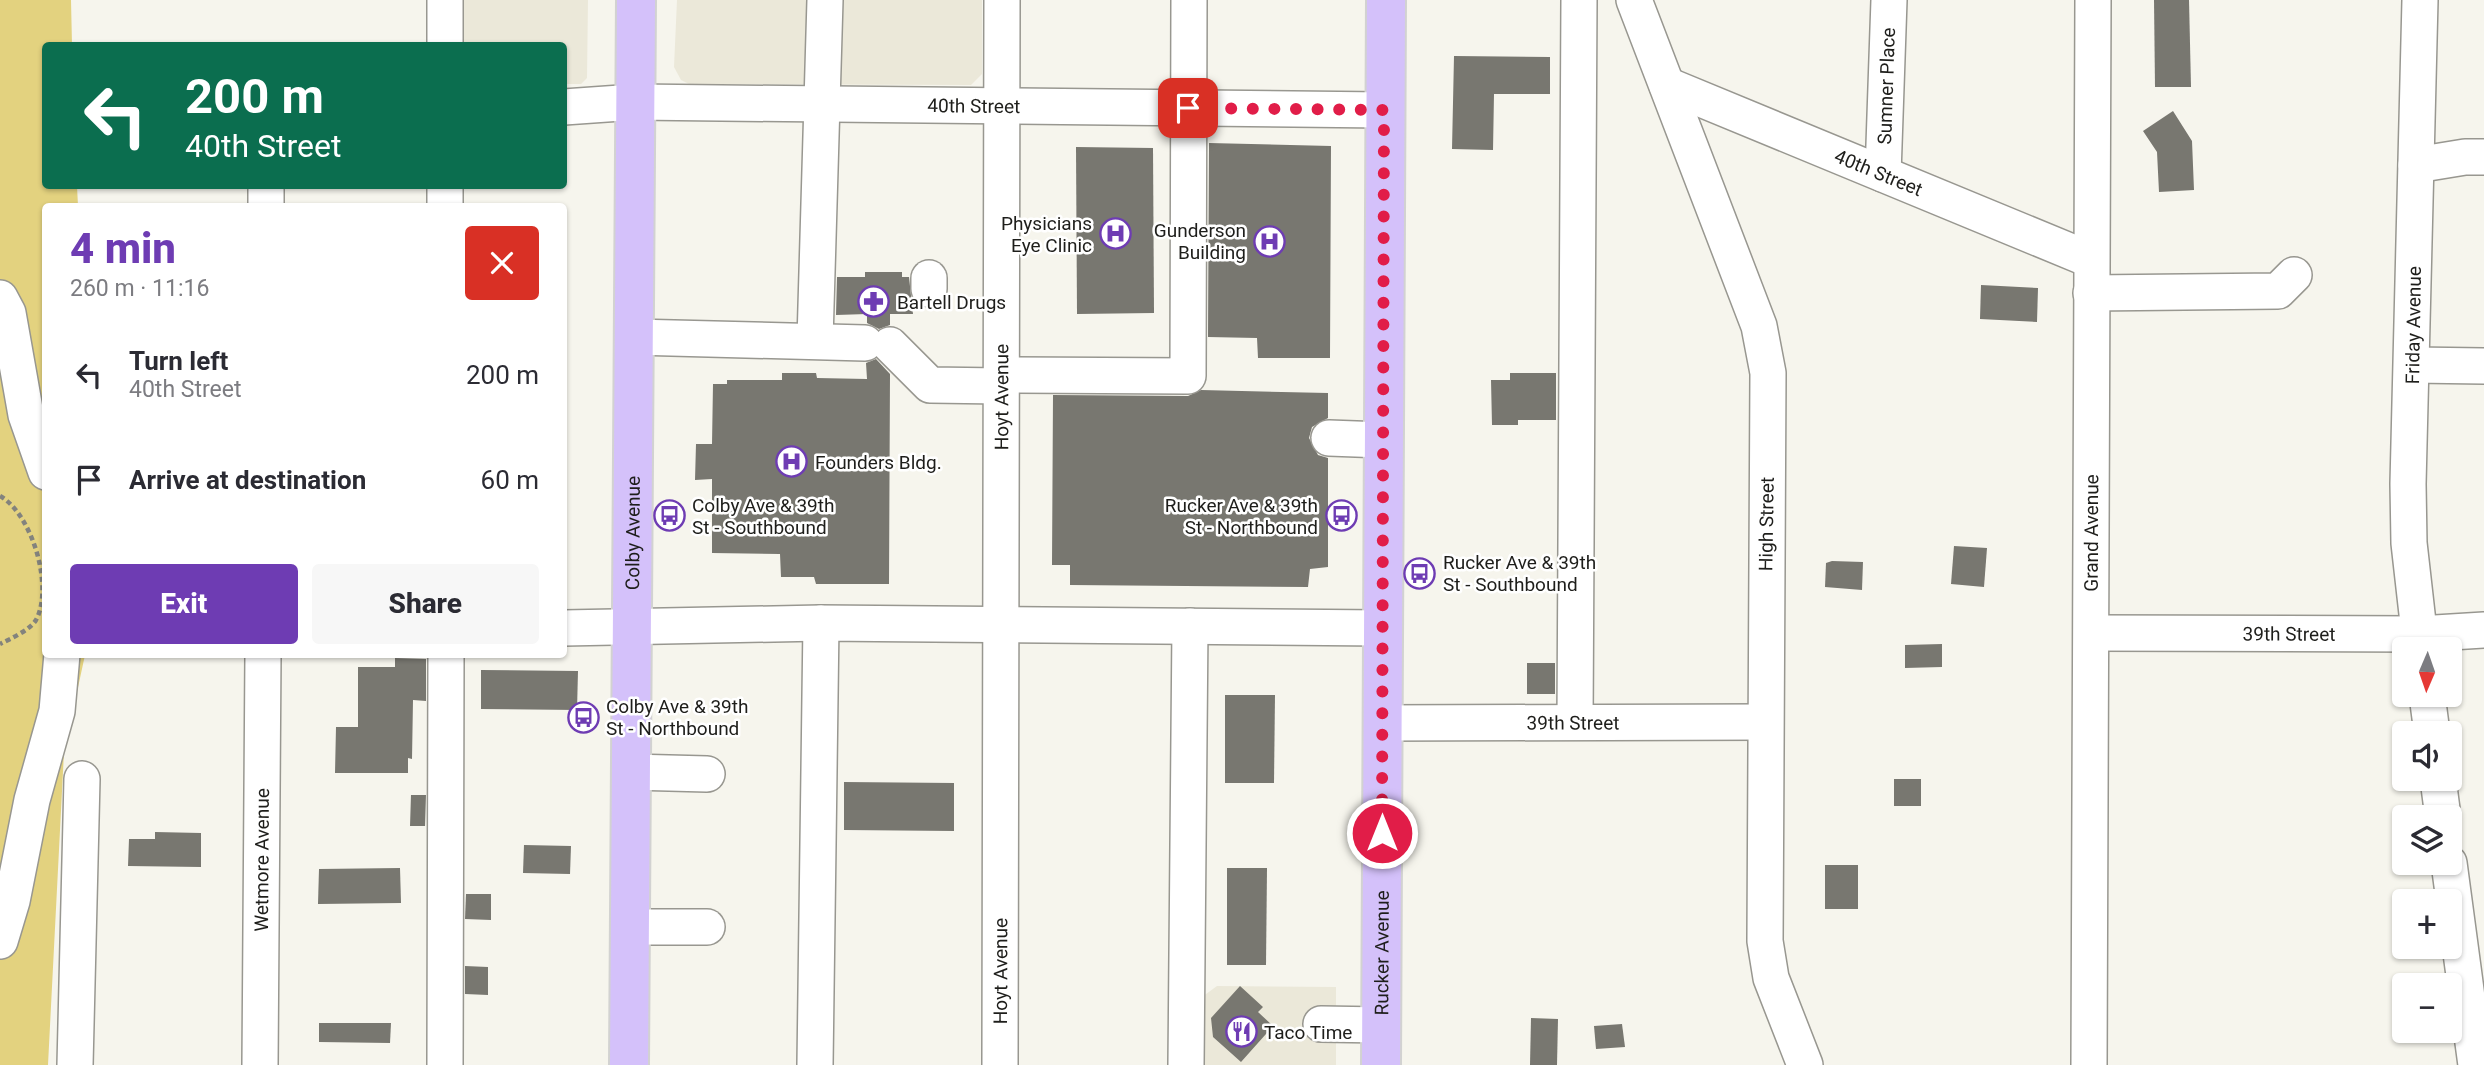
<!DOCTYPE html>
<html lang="en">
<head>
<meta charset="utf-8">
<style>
	:root { --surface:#fff; --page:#f7f7f7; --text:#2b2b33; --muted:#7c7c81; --accent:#6e3cb3 }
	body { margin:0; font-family:Roboto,sans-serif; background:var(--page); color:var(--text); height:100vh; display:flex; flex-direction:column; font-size:26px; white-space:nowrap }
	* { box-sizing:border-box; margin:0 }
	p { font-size:23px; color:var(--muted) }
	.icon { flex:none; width:38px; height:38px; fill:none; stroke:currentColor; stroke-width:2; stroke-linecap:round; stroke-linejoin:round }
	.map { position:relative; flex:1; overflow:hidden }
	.drawer { position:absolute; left:42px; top:203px; width:525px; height:455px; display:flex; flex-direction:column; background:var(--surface); border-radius:7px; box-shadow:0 2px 5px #0004 }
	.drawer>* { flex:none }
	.banner { position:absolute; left:42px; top:42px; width:525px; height:147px; border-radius:7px; box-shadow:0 2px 5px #0004; background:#0b6e4f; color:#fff; overflow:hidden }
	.needle { width:46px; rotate:182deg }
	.controls { position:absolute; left:2392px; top:637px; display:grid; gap:14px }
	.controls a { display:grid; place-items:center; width:70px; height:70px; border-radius:7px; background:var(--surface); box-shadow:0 2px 5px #0004; font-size:35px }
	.pin { position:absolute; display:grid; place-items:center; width:60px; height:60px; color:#fff; margin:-30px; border-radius:14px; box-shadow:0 4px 10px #0006 }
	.me { position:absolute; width:77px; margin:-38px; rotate:0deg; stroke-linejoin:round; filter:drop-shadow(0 0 5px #0008) }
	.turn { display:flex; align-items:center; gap:24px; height:147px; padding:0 28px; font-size:32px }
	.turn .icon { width:91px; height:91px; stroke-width:2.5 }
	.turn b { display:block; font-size:49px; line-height:60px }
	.round { display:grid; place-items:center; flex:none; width:74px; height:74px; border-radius:7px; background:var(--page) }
	.head { display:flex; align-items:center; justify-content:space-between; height:119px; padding:0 28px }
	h1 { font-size:42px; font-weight:800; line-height:52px; color:var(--accent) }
	.cta { display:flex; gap:14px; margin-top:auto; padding:14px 28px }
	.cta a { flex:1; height:80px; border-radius:7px; background:var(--accent); color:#fff; font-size:28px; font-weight:800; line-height:80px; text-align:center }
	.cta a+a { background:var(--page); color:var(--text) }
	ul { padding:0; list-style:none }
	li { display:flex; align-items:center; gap:21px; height:105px; padding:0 28px }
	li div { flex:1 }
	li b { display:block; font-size:26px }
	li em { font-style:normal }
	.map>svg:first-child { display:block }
	.built { fill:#ebe8d9 }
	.green { fill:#e3d27f }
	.building { fill:#787770 }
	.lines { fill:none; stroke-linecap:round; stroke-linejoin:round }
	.minor-casing { stroke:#989790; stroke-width:38 }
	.major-casing { stroke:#d2d2d1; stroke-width:42 }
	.path { stroke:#83837d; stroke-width:4.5; stroke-dasharray:5 3.5; stroke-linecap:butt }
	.minor { stroke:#fff; stroke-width:35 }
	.major { stroke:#d4c1fa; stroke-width:38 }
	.route { stroke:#e11d48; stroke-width:12; stroke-dasharray:0 21.6 }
	.labels { text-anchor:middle; stroke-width:5; stroke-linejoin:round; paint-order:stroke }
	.street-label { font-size:19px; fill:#1e1e1b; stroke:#fff }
	.poi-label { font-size:19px; fill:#1e1e1b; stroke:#fff; text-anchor:start }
</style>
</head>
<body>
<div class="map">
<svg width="2484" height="1065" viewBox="0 0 2484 1065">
	<rect width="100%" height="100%" fill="#f6f5ed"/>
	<g class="built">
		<polygon points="454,0 588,0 587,78 581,84 564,84 564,46 455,45"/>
		<polygon points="677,0 982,0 982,74 971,85 689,84 681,80 674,67"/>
		<polygon points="1217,986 1336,987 1336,1065 1195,1065 1202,997"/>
	</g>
	<polygon class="green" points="0,0 71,0 72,45 46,46 46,186 77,186 78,206 46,206 46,654 85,655 64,752 48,1065 0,1065"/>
	<g class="building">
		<polygon points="2154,0 2189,0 2191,87 2155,87"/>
		<polygon points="1454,56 1550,57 1550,94 1494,94 1493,150 1452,149"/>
		<polygon points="2173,111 2192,141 2194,190 2159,192 2157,152 2143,131"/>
		<polygon points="1209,143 1331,146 1330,358 1258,358 1257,338 1208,337"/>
		<polygon points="1076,147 1153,148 1154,313 1077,314"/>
		<polygon points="865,272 902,272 902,277 909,277 913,314 890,314 890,325 879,329 867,323 867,314 836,315 837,277 865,277"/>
		<polygon points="1981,285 2038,288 2037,322 1980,319"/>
		<polygon points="876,359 890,374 889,584 816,584 814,577 781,577 780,554 712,553 712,479 695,480 696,444 712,444 713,384 727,384 727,380 782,380 782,373 816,373 817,378 867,379 866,363"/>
		<polygon points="1510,373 1556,373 1556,420 1518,420 1518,425 1492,425 1491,380 1510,380"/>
		<polygon points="1201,390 1328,393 1328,418 1312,427 1309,438 1318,455 1328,458 1328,567 1310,569 1308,587 1070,585 1070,565 1052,565 1053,395 1188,396"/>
		<polygon points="1954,546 1987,548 1984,587 1951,584"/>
		<polygon points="1832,561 1863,562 1862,590 1825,587 1826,563"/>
		<polygon points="1942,644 1942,667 1905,668 1905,645"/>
		<polygon points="395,658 426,659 426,701 413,700 412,759 408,758 408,773 335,773 336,727 358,727 358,667 395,667"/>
		<rect x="1527" y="663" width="28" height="31"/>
		<polygon points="481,670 578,671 577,710 481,709"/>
		<polygon points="1225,695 1275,695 1274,783 1225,783"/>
		<rect x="1894" y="779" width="27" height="27"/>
		<polygon points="844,782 954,783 954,831 844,830"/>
		<polygon points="411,795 426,795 425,826 410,826"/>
		<polygon points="155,832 201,833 201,867 128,866 129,839 155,839"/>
		<polygon points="524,845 571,846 570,874 523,873"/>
		<rect x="1825" y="865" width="33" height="44"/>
		<polygon points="400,868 401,903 318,904 319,869"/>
		<polygon points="1227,868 1267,868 1266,965 1227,965"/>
		<polygon points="466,894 491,894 491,920 465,919"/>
		<polygon points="465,966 488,967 488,995 465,994"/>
		<polygon points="1240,986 1263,1007 1258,1012 1273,1026 1241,1062 1213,1037 1211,1018"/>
		<polygon points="1531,1018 1558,1019 1557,1065 1530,1065"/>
		<polygon points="319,1023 391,1023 390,1043 319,1042"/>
		<polygon points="1622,1024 1625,1047 1596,1049 1594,1026"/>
	</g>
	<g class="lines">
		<defs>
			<g id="minor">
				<polyline points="445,0 445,46"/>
				<polyline points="1634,0 1759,326 1768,373 1765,941 1771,978 1805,1065"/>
				<polyline points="2420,0 2408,484 2409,543 2421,649"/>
				<path id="s1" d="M1667,85L2091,260"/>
				<path id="s2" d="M564,107L635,102L1384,110"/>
				<polyline points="2416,165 2465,157 2484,157"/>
				<path id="s3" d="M1883,174L1889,0"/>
				<polyline points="445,186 445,206"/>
				<polyline points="266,206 266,186"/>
				<polyline points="929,278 929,289"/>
				<polyline points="2091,293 2278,291 2294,275"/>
				<polyline points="0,298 8,313 26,415 46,472"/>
				<polyline points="634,337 865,343"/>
				<polyline points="815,340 825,0"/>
				<polyline points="890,345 930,385 1001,386"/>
				<polyline points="2413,365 2484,366"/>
				<polyline points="1002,375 1188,376 1189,0"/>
				<polyline points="1329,438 1383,440"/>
				<polyline points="564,628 821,623 1382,628"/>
				<path id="s4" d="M2093,633L2419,634L2484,630"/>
				<polyline points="2427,695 2432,733"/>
				<polyline points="1575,722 1579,0"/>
				<path id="s5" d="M1382,723L1764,722"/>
				<polyline points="631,772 707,774"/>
				<polyline points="2438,779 2443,817"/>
				<polyline points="2449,863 2476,1065"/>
				<polyline points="630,927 707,927"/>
				<polyline points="0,941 12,901 32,800 57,711 62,654"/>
				<polyline points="1321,1024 1382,1025"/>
				<polyline points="75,1065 82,779"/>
				<path id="s6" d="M260,1065L263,654"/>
				<polyline points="445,1065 446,654"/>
				<polyline points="815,1065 821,623"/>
				<path id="s7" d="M1000,1065L1002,0"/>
				<polyline points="1186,1065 1190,626"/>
				<path id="s8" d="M2089,1065L2093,0"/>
			</g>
			<g id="major">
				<path id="s9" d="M629,1065L636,0"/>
				<path id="s10" d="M1381,1065L1386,0"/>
			</g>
		</defs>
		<use href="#minor" class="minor-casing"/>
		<use href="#major" class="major-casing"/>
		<path class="path" d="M0,496C32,514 54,587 36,620C30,630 10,639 0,644"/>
		<use href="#minor" class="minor"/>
		<use href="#major" class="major"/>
	</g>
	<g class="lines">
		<polyline class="route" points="1188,108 1384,110 1382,833"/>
	</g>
	<defs>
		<symbol id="hospital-ring" viewBox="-11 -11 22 22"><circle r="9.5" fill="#fff" stroke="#6e3cb3" stroke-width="1.5"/><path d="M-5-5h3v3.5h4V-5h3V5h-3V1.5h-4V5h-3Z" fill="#6e3cb3"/></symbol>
		<symbol id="pharmacy-ring" viewBox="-11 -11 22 22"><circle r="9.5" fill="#fff" stroke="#6e3cb3" stroke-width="1.5"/><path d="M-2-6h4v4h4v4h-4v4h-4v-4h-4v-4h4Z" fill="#6e3cb3"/></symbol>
		<symbol id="bus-ring" viewBox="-11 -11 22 22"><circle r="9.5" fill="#fff" stroke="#6e3cb3" stroke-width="1.5"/><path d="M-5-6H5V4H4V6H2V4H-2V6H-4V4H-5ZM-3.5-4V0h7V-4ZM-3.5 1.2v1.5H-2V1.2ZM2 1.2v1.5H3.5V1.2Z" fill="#6e3cb3"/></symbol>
		<symbol id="restaurant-ring" viewBox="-11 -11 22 22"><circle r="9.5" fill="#fff" stroke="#6e3cb3" stroke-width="1.5"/><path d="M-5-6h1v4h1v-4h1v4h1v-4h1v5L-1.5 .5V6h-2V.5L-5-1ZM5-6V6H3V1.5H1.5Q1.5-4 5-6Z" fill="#6e3cb3"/></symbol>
	</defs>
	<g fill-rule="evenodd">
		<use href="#hospital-ring" x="1098" y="216" width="35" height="35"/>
		<use href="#hospital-ring" x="1252" y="224" width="35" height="35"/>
		<use href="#pharmacy-ring" x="856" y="284" width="35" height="35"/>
		<use href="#hospital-ring" x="774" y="444" width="35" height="35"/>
		<use href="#bus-ring" x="652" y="498" width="35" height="35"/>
		<use href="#bus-ring" x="1324" y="498" width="35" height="35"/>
		<use href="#bus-ring" x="1402" y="556" width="35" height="35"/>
		<use href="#bus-ring" x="566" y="700" width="35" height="35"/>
		<use href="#restaurant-ring" x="1224" y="1014" width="35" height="35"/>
	</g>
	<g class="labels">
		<g class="street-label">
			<text dy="7" stroke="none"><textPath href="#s3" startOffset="88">Sumner Place</textPath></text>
			<text dy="7" stroke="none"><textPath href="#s2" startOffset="410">40th Street</textPath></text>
			<text dy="7" stroke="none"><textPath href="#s1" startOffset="229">40th Street</textPath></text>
			<text transform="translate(2413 325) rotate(-89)" y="7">Friday Avenue</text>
			<text dy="7" stroke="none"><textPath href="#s7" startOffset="668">Hoyt Avenue</textPath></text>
			<text transform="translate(1766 524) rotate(-89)" y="7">High Street</text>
			<text dy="7" stroke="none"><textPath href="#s9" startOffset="532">Colby Avenue</textPath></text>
			<text dy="7" stroke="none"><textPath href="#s8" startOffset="532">Grand Avenue</textPath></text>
			<text dy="7" stroke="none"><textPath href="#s4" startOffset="196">39th Street</textPath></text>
			<text dy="7" stroke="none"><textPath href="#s5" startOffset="191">39th Street</textPath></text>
			<text dy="7" stroke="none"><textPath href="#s6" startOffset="205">Wetmore Avenue</textPath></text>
			<text dy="7" stroke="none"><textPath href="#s10" startOffset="112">Rucker Avenue</textPath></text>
			<text dy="7" stroke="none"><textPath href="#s7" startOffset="94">Hoyt Avenue</textPath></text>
		</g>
		<g class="poi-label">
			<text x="1092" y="230" text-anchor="end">Physicians<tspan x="1092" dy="22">Eye Clinic</tspan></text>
			<text x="1246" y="237" text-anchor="end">Gunderson<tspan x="1246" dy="22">Building</tspan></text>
			<text x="897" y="309">Bartell Drugs</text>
			<text x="815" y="469">Founders Bldg.</text>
			<text x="692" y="512">Colby Ave &amp; 39th<tspan x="692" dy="22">St - Southbound</tspan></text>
			<text x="1318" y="512" text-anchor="end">Rucker Ave &amp; 39th<tspan x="1318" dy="22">St - Northbound</tspan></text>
			<text x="1443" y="569">Rucker Ave &amp; 39th<tspan x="1443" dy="22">St - Southbound</tspan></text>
			<text x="606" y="713">Colby Ave &amp; 39th<tspan x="606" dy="22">St - Northbound</tspan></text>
			<text x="1264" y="1039">Taco Time</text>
		</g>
	</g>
</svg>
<div class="controls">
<a><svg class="needle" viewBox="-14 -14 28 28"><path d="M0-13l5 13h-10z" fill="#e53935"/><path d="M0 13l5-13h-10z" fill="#7c7c81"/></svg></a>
<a><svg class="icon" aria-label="sound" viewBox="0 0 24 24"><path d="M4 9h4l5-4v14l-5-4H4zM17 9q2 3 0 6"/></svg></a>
<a><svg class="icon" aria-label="layers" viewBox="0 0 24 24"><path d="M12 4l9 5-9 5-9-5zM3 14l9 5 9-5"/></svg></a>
<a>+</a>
<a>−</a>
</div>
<div class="pin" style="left:1188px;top:108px;background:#d93025"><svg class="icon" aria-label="arrive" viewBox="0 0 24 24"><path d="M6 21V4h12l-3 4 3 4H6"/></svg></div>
<svg class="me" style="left:1382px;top:833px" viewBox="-20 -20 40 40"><circle r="17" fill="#e11d48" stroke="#fff" stroke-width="3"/><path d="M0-11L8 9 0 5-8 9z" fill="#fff"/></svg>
<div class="banner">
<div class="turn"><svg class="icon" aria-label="left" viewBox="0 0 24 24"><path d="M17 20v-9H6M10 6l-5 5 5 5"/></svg><div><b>200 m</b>40th Street</div></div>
</div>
<section class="drawer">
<div class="head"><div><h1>4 min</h1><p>260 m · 11:16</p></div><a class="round" style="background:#d93025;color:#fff"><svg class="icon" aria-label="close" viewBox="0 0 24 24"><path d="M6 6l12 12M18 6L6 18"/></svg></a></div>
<ul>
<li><svg class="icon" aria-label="left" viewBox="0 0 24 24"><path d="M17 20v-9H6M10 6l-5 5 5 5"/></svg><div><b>Turn left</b><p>40th Street</p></div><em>200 m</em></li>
<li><svg class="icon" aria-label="arrive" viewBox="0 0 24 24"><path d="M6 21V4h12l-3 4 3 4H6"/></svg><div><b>Arrive at destination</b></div><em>60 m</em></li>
</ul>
<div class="cta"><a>Exit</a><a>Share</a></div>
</section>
</div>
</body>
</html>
